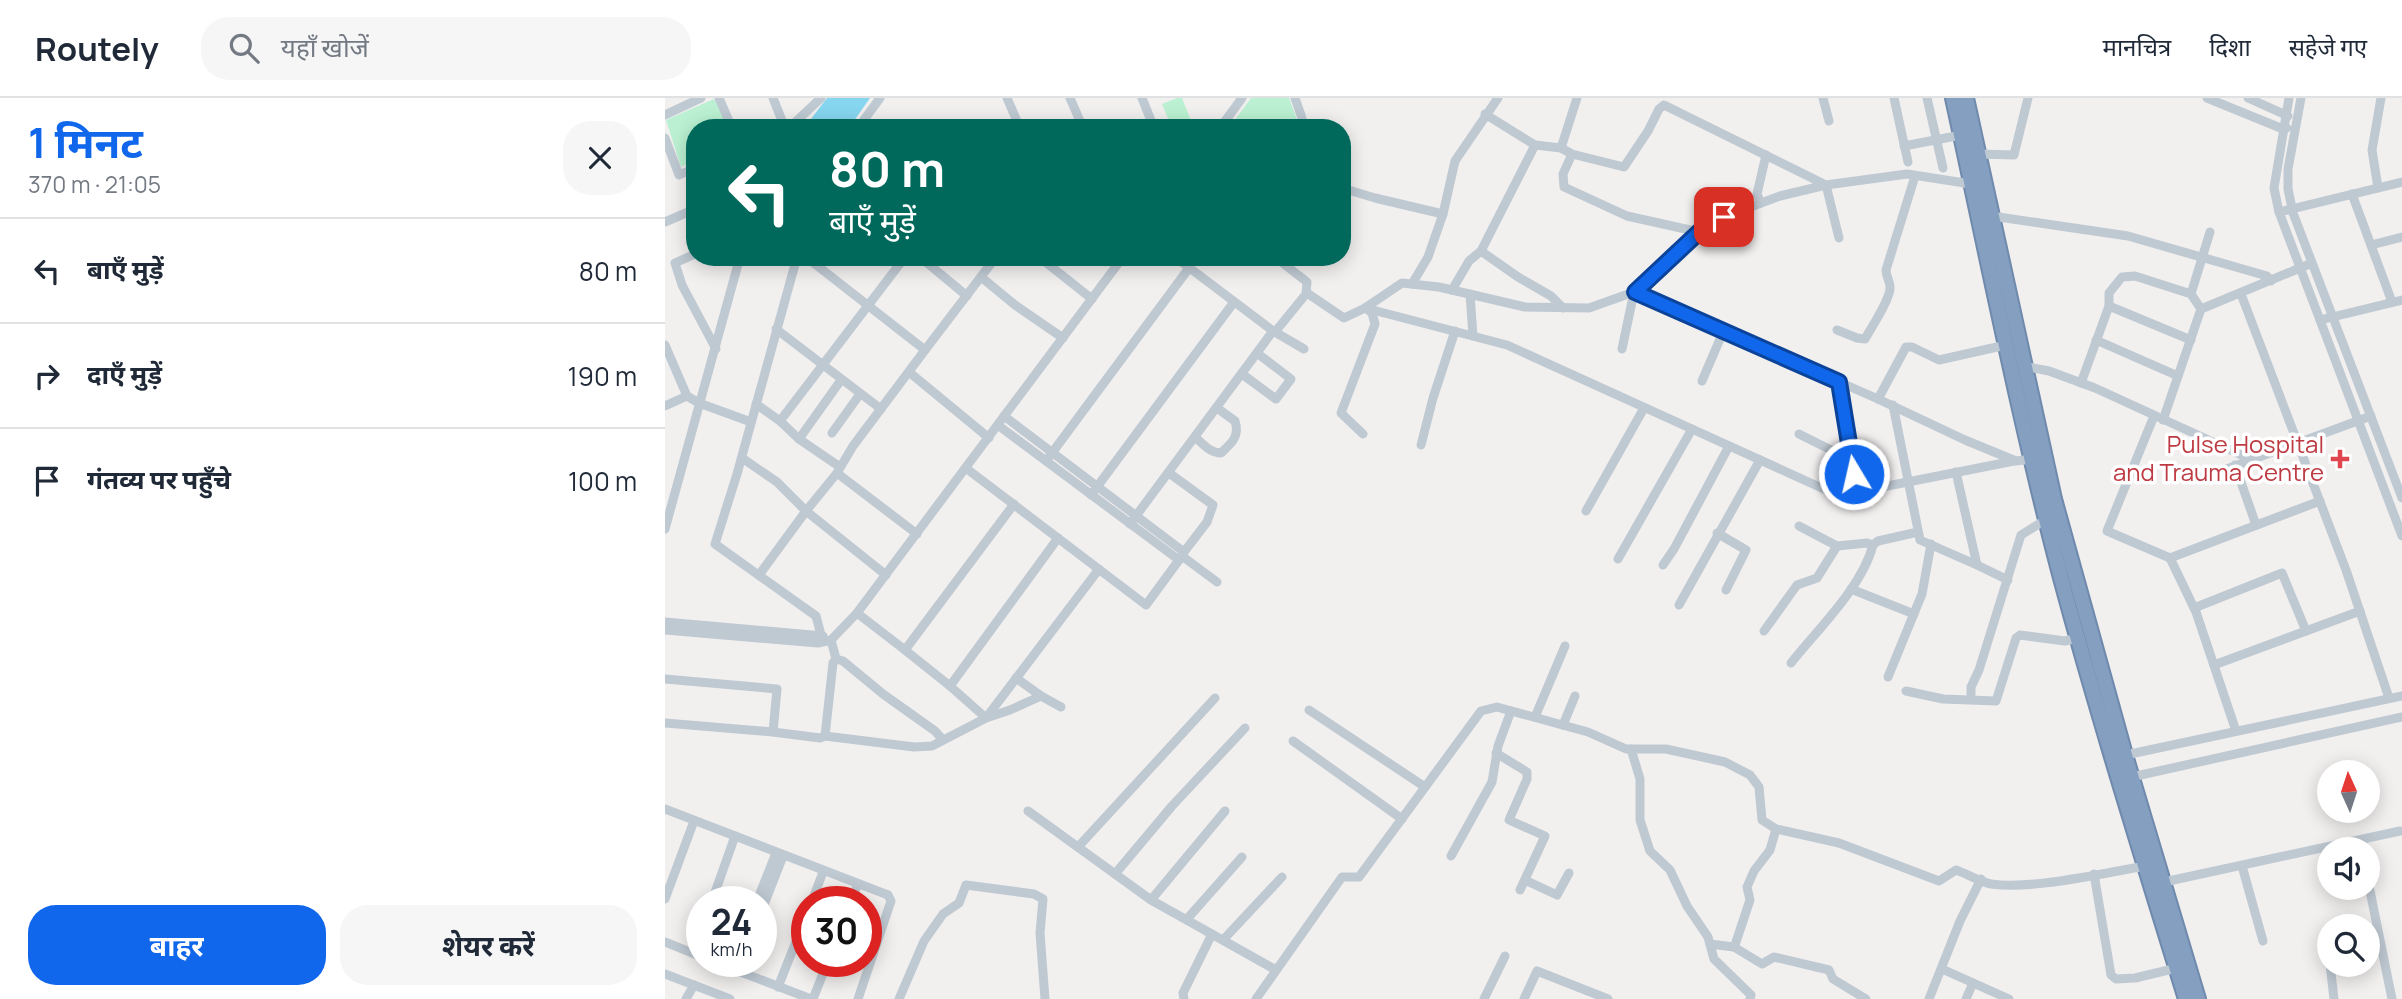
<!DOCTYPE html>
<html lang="hi">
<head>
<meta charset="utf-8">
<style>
	:root { --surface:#fff; --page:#f6f6f7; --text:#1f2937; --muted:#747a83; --line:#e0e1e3; --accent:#1067eb }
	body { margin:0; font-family:Manrope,"Noto Sans Devanagari",sans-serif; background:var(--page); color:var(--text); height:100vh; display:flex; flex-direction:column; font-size:26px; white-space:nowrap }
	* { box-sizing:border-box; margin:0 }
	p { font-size:23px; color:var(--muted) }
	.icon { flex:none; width:38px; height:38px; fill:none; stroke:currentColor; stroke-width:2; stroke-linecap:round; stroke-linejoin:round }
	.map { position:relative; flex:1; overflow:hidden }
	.drawer { display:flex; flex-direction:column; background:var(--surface); width:665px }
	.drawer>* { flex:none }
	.guide { position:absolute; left:21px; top:21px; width:665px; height:147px; border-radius:28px; box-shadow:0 4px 18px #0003; background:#00695c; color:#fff; overflow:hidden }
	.needle { width:46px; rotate:357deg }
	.buttons { position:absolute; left:1652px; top:662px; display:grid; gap:14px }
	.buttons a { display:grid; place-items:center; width:63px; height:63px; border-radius:50%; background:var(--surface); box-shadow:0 4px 18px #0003; font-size:35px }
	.speed { position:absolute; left:21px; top:788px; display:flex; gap:14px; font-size:35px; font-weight:700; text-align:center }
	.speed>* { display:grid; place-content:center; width:91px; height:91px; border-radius:50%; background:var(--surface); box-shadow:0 4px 18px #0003; line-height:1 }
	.speed small { font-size:18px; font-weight:400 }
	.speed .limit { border:10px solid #d22; background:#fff; color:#111 }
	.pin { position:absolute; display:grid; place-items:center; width:60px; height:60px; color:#fff; margin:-30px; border-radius:14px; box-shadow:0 4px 10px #0006 }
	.me { position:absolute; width:77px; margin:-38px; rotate:351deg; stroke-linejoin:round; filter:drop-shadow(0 0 5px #0008) }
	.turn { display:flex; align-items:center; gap:24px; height:147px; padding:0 28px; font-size:32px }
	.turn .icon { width:91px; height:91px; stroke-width:2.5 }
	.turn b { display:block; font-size:49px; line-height:60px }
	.round { display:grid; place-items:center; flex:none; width:74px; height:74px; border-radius:28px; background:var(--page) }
	.summary { display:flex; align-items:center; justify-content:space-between; height:119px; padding:0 28px }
	h1 { font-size:42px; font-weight:700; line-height:52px; color:var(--accent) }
	.button { display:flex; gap:14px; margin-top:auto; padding:14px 28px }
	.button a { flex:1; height:80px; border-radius:28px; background:var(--accent); color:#fff; font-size:28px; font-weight:700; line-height:80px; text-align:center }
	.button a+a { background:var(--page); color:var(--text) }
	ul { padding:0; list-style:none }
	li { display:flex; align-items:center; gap:21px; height:105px; padding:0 28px; border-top:2px solid var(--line) }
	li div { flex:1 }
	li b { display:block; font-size:26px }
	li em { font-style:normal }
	header { display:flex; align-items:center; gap:42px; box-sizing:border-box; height:98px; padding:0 35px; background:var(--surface); border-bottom:2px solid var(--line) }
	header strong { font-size:33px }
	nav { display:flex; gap:38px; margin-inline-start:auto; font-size:24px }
	.search { width:490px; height:63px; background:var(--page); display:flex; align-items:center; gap:18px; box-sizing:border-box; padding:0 24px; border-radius:28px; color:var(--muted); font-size:26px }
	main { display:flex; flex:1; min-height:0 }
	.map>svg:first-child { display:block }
	.green { fill:#bbf1d2 }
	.water { fill:#86d6f0 }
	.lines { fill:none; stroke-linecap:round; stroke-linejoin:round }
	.highway-casing { stroke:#6f8aac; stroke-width:18 }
	.minor { stroke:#bfc9d2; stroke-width:9 }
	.highway { stroke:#849fc0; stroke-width:14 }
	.route-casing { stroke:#0a4399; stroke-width:18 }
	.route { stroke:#1067eb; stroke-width:12 }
	.health-dot { fill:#e0444e; stroke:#fff; stroke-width:2.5 }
	.labels { text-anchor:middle; stroke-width:7; stroke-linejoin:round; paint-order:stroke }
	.health-label { font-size:24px; fill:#be3a42; stroke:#fff; text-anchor:end }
</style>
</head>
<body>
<header>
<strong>Routely</strong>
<div class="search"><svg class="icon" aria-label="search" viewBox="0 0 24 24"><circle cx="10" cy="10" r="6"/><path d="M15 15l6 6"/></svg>यहाँ खोजें</div>
<nav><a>मानचित्र</a><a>दिशा</a><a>सहेजे गए</a></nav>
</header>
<main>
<section class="drawer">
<div class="summary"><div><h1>1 मिनट</h1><p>370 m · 21:05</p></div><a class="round"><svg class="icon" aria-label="close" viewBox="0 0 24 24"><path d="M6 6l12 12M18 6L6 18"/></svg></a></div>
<ul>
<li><svg class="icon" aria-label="left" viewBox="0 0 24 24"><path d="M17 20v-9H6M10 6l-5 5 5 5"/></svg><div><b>बाएँ मुड़ें</b></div><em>80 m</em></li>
<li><svg class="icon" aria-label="right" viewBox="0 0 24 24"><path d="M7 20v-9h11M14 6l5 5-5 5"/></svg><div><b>दाएँ मुड़ें</b></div><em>190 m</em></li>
<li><svg class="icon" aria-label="arrive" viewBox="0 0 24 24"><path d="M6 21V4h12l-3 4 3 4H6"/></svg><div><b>गंतव्य पर पहुँचे</b></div><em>100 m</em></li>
</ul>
<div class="button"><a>बाहर</a><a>शेयर करें</a></div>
</section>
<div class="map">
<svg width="1737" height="901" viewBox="0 0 1737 901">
	<rect width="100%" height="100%" fill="#f2efef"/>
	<g class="green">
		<polygon points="512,0 517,0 529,30 507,30 497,6"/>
		<polygon points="586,0 624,0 635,30 564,30"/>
		<polygon points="49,1 65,30 30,30 30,63 16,69 1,22"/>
	</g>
	<polygon class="water" points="162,0 205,0 184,30 139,30"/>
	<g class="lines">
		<defs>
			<g id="highway">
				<path d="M1288,0C1323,160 1354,321 1396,480C1434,621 1478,761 1521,901"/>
				<polyline points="1301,0 1389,401 1460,657 1533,901"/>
			</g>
		</defs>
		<use href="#highway" class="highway-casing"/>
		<g class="minor">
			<polyline points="54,0 67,30"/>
			<polyline points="108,0 120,30"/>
			<polyline points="342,0 355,30"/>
			<polyline points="405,0 418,30"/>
			<polyline points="477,0 489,30"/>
			<polyline points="630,0 637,20"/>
			<polyline points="1158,0 1164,23"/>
			<polyline points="1229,0 1243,64"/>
			<polyline points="1262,0 1278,70"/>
			<polyline points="1542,0 1618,31 1622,30"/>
			<polyline points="1583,0 1623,18"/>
			<polyline points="1624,0 1609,90 1614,114 1737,438"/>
			<polyline points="1636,0 1623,71 1623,91 1628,115 1737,400"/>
			<polyline points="820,16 870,47 896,50 907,56 959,69 983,33 994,11 999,7 1161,87 1174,140"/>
			<polyline points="0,17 36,0"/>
			<polyline points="124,30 156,0"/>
			<polyline points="193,30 215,0"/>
			<polyline points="555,30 577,0"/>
			<polyline points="0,40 14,77 30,70"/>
			<polyline points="1239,48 1296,37"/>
			<polyline points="896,50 912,0"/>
			<polyline points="907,56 898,76 899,89 962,118 1034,134"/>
			<polyline points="1313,56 1349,57 1363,0"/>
			<polyline points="677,90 710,100 778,116"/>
			<polyline points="1713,90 1707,52 1716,0"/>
			<polyline points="1687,96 1727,204"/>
			<polyline points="1096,105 1092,96 1101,57"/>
			<polyline points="1614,114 1737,84"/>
			<polyline points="1327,118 1463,138 1602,178 1606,183"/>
			<polyline points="0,124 30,111"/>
			<polyline points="1706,147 1737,139"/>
			<polyline points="816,153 853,179 886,198 898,210"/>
			<polyline points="30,156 10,165 17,187 51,251"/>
			<polyline points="132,159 72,376 50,446 151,518 156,537"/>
			<polyline points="141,159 260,252 331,159"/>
			<polyline points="255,159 302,198"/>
			<polyline points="374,159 427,201"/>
			<polyline points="316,179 350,207 398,240"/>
			<polyline points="747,186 763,159 778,116 790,63 833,0"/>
			<polyline points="787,192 804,163 816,153 870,47"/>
			<polyline points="969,194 1213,301 1300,342 1351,363 1367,361"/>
			<polyline points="642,195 679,220 700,210 737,185 774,189 860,209 924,210 969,194 1034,134 1059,119 1115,98 1161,87 1242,76 1306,86"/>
			<polyline points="805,196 808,238"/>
			<polyline points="1576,196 1681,472 1724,600"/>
			<polyline points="1444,208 1526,242"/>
			<polyline points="700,210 842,247 1027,331"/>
			<polyline points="1536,211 1526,196 1545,134"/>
			<polyline points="1655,222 1737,202"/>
			<polyline points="111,231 216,311"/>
			<path d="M1172,232L1192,240L1200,241C1206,230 1226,200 1225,189C1225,183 1221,179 1221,172L1250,78"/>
			<polyline points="608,233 610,234 641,196 642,184 610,159"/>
			<polyline points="610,234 639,251"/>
			<polyline points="1431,242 1513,278"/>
			<polyline points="0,247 22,298 34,305 86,324"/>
			<polyline points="957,251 969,194"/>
			<polyline points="1358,268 1384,273 1430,290 1585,361"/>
			<polyline points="244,274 324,340"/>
			<polyline points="577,276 611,301 626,281 592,255"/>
			<polyline points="1037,283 1058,234"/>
			<polyline points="1174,283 1192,394 1349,363"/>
			<polyline points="1416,285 1444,208 1444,195 1457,179 1470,178 1526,196"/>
			<polyline points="1213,301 1241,249 1247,249 1274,262 1341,247"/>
			<polyline points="91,306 115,323 134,341 175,369"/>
			<polyline points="1228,307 1255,442 1312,467 1291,374"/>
			<polyline points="0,308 22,298"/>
			<polyline points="339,318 519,454 514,462"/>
			<polyline points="1489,318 1442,433 1505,460 1655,403"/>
			<polyline points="1498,322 1536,211 1647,165"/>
			<polyline points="115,323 240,159"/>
			<polyline points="167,335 195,296"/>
			<polyline points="698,336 676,315 710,226 707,215 702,211"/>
			<polyline points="1134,336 1174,356 1186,358"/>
			<path d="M530,339C538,346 545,355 556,355C567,345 575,338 570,323L552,310"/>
			<polyline points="134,341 176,282"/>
			<polyline points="756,347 768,300 790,233"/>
			<polyline points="77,360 112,384 141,413 221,477"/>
			<polyline points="381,363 524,170"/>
			<polyline points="1570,367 1591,427"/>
			<polyline points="302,371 481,507 514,462 334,328"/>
			<polyline points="504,375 548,407 542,424 519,454"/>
			<polyline points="1537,380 1706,318"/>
			<polyline points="426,397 569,204"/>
			<polyline points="921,413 979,310"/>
			<polyline points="465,426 608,233 510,159"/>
			<polyline points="1134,428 1172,448 1202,445 1208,447 1213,443 1253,434"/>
			<polyline points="0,431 75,159"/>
			<polyline points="1052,435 1081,452 1061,492"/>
			<polyline points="252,436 172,375 188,348 260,252"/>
			<polyline points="517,458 552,484"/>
			<polyline points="1505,460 1531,514 1571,633"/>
			<polyline points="953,461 1027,331 1183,402 1192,394"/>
			<polyline points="998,467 1009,451 1064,348"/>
			<polyline points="1312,467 1343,482"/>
			<polyline points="94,477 141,413 172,375"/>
			<polyline points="1186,491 1249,516"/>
			<polyline points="1014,507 1095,362"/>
			<polyline points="1529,510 1617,475 1641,533"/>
			<polyline points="192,515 240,552 349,406"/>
			<polyline points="0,524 158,538"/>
			<polyline points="0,532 153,545 166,542 192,515 458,159"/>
			<polyline points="1099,533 1132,487 1152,480 1172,448"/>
			<polyline points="240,552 285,588 393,440"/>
			<polyline points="171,561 178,563 218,596 270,633 278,642"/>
			<path d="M1126,565C1153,531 1197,489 1208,447"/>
			<polyline points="1549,567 1695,513"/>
			<polyline points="1223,579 1257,496 1266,446"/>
			<polyline points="0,581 112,591 108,634"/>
			<polyline points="285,588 321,620 434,471"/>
			<polyline points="1241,593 1278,601 1331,603 1351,540 1355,537 1400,543 1413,540"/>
			<polyline points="376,598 396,609"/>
			<polyline points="1306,601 1306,589 1314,572 1356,437 1382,421"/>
			<polyline points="644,612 760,689"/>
			<polyline points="870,619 900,548"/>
			<polyline points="0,625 108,634 155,640 160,638 249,649 267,648 321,620 345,612 376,598 351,580"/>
			<polyline points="898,627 910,598"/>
			<polyline points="160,638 168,565 171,561 166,542"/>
			<polyline points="628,643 737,721"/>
			<polyline points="966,651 975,681 975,722 985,753 1005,772 1022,808 1043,839 1049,861 1086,897 1085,901"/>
			<polyline points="831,655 862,674 862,681 844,722 880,738 855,792"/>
			<polyline points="1456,658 1737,598"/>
			<polyline points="1462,680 1737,619"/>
			<polyline points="0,711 223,797 226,803 193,901"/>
			<polyline points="363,713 486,802 611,872"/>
			<polyline points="413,749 550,600"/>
			<polyline points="786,758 827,684 833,648 846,613"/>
			<polyline points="1577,768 1598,843"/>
			<polyline points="450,776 507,708 580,630"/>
			<polyline points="1429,776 1446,877 1451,881 1470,880 1512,870"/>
			<polyline points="860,782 892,797 904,775"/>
			<polyline points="1703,783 1727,901"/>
			<polyline points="1499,784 1735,733"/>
			<polyline points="0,801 29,723"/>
			<polyline points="486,802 560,713"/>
			<polyline points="47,803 70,738"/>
			<polyline points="92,803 111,755"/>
			<polyline points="147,803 158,774"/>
			<polyline points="186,803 193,786"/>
			<polyline points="96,814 118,758"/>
			<polyline points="522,821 577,759"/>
			<polyline points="558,842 617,779"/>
			<polyline points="0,844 37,859"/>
			<polyline points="1045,846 1069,849 1097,866 1109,859 1164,872 1168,881 1201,901"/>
			<polyline points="1070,847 1085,802 1082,789 1089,773 1105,752 1111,731"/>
			<polyline points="1703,848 1715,845"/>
			<polyline points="28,855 37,830"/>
			<polyline points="1664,857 1669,901"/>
			<polyline points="47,863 146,901"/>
			<polyline points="1277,871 1344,901"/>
			<polyline points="0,876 65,901"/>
			<polyline points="113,889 142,816"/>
			<polyline points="21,901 29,887"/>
			<polyline points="148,901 163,863"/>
			<polyline points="234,901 259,843 278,816 294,805 301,787 369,796 378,801 375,835 380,901"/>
			<polyline points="519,901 518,895 547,836"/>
			<path d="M591,901L677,779H694L816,613L832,609L923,634L961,651H1001L1060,664L1085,677L1094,689L1097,722L1111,731L1174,745L1274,783L1291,772C1300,775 1318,785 1326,786C1368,792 1437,775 1481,768"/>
			<polyline points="819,901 840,858"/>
			<polyline points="859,901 872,873 943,901"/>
			<polyline points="1264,901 1295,823 1316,781"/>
			<polyline points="1301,901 1308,885"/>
		</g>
		<use href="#highway" class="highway"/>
	</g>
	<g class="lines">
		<defs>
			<polyline id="route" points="1059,119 1034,134 970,194 1174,284 1189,376"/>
		</defs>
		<use href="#route" class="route-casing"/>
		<use href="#route" class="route"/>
	</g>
	<path class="health-dot" d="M1671.5 350.5h7v7h7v7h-7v7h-7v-7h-7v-7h7z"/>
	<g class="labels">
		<g class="health-label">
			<text x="1659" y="355">Pulse Hospital<tspan x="1659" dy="28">and Trauma Centre</tspan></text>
		</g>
	</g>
</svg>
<div class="buttons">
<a><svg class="needle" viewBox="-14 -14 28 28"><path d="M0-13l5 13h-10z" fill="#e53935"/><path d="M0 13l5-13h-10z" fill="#747a83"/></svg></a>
<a><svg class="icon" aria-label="sound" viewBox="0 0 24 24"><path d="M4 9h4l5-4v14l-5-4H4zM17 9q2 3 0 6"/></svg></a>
<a><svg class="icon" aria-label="search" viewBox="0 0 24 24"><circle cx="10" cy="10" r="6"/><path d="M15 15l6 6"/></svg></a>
</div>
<div class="speed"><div>24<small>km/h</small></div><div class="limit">30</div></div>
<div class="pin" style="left:1059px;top:119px;background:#d93025"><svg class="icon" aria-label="arrive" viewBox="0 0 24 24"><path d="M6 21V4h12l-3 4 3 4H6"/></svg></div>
<svg class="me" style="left:1189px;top:376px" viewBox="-20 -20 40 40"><circle r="17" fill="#1067eb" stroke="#fff" stroke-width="3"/><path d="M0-11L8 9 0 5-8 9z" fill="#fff"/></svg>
<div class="guide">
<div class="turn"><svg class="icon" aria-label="left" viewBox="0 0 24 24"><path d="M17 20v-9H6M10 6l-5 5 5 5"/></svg><div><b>80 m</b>बाएँ मुड़ें</div></div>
</div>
</div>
</main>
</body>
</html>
